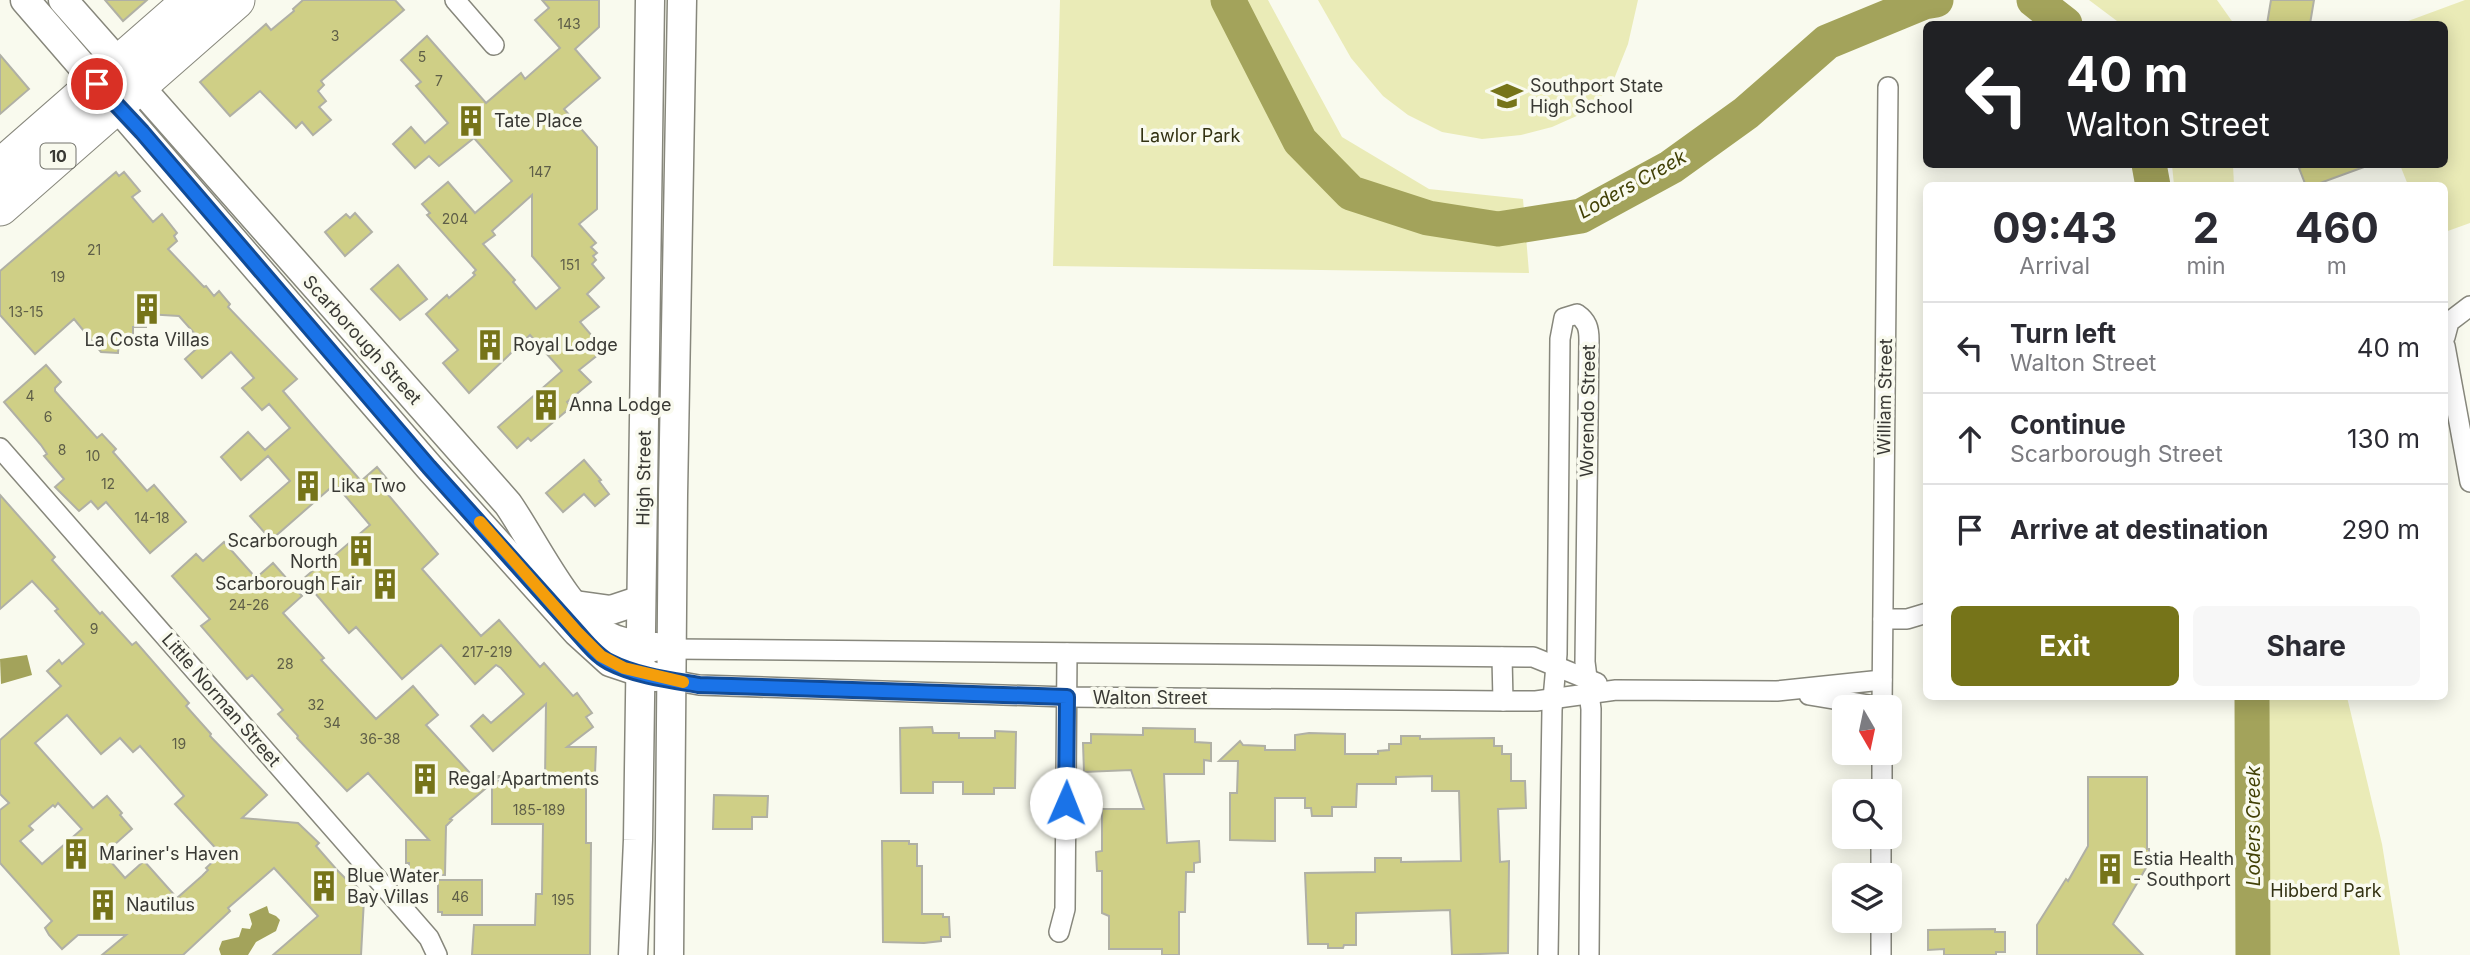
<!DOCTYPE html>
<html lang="en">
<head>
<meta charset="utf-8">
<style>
	:root { --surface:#fff; --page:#f7f7f7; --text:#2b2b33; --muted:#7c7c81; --line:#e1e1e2; --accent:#767419 }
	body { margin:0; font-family:Inter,sans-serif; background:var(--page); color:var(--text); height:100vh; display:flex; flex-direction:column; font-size:26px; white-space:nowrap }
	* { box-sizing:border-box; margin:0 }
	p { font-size:23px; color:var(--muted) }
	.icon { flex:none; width:38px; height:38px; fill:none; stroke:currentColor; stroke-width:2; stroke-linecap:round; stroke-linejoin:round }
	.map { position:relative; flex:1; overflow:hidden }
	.details { position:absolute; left:1923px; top:182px; width:525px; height:518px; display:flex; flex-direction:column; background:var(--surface); border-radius:10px; box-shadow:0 4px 18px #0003 }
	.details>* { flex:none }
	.hud { position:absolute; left:1923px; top:21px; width:525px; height:147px; border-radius:10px; box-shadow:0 4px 18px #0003; background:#202124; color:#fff; overflow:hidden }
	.needle { width:46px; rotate:171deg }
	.fabs { position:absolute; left:1832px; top:695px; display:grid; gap:14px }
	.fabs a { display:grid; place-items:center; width:70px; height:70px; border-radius:10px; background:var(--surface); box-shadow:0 4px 18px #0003; font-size:35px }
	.pin { position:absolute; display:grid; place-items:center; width:60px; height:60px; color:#fff; margin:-30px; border:4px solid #fff; border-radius:50%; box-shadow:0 2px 7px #0007 }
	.me { position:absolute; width:77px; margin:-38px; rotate:1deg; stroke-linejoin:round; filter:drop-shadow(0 0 5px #0008) }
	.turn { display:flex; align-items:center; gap:24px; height:147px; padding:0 28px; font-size:32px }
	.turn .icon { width:91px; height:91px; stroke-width:2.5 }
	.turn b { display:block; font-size:49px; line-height:60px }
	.eta { display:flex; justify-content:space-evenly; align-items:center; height:119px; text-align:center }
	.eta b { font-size:42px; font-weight:700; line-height:49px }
	.primary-button { display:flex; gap:14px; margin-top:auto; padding:14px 28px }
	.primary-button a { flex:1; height:80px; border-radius:10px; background:var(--accent); color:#fff; font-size:28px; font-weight:700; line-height:80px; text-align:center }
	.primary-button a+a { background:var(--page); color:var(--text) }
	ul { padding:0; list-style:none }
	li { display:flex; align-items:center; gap:21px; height:91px; padding:0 28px; border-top:2px solid var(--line) }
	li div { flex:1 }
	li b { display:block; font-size:26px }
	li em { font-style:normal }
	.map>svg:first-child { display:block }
	.green { fill:#eaebb7 }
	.water { fill:#a3a35b }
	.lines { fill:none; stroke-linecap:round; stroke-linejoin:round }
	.river { stroke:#a3a35b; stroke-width:35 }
	.building { fill:#cfcf86; stroke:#b0b0a5; stroke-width:2; fill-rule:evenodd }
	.street-casing { stroke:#87877c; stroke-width:22 }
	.secondary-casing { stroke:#87877c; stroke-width:31 }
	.highway-casing { stroke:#87877c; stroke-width:39 }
	.street { stroke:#fff; stroke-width:19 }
	.secondary { stroke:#fff; stroke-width:28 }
	.highway { stroke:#fff; stroke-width:37 }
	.route-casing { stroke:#114b97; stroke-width:18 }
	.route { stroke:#1a73e8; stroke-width:12 }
	.slow { stroke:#f59e0b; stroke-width:12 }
	.labels { text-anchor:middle; stroke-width:7; stroke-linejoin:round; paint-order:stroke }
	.number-label { font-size:14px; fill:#5e5e48 }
	.shield { fill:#f9faee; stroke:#73736c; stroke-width:2 }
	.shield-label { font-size:16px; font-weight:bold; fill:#393934 }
	.poi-label { font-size:18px; fill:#393934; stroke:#f9faee; text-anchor:start }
	.park-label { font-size:18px; fill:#333212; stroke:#f9faee }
	.street-label { font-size:18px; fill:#393934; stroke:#f9faee }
	.water-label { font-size:19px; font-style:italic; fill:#414005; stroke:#f9faee }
</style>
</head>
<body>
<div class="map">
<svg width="2470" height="955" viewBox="0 0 2470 955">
	<rect width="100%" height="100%" fill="#f9faee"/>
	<g class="green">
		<polygon points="1060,0 1268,0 1342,137 1429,189 1523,199 1529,273 1053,266"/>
		<polygon points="1318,0 1638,0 1628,44 1612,84 1590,110 1552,127 1521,135 1482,139 1442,132 1408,115 1383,96 1351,58"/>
		<polygon points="2089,0 2217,0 2234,24 2121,24"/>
		<polygon points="2465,0 2470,0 2470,223 2445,232 2445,186 2408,185 2400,165 2445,164 2445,24 2400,24"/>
		<polygon points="2172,165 2233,165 2234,185 2174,185"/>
		<polygon points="2262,697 2347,697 2382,844 2400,955 2263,955"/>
	</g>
	<g class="water">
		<polygon points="27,655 32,675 1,684 0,659"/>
		<polygon points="267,906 269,913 276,916 280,920 276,931 256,942 248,955 221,955 219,949 222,941 239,937 242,928 250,929 252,924 249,914"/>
	</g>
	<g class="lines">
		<g class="river">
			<polyline points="1228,0 1300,141 1351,193 1428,218 1498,229 1581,216 1671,167 1746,113 1827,42 1924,2 1936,0"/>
			<polyline points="2034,0 2065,24"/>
			<polyline points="2149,164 2153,186"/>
			<polyline points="2252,696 2253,955"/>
		</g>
	</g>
	<g class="building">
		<polygon points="105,0 147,0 123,21"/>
		<polygon points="303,0 395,0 404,10 321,81 324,85 318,91 326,101 319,107 331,120 313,135 302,122 296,128 260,91 230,116 200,82 266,24 271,30 294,11 293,9"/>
		<path d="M542,0H599V27L575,49L600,78L564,109L597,147V209L579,224L596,243L591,247L597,253L593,256L596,260L592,264L604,278L587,294L599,307L580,322L604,350L579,370L591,382L567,402L571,407L531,441L528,438L517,448L498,427L562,371L530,335L469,393L443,363L458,350L426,314L447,295L449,298L475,275L473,273L476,270L427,215L430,213L422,204L448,182L475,213L512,181L474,138L439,166L429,156L415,168L393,144L411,127L425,143L448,123L416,86L421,82L401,60L427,36L486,103L521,73L525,79L560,48L535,20L549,8ZM532,195V256L560,288L536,309L513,282L515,280L483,244L495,235L492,231Z"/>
		<polygon points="2271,0 2314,0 2310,24 2267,24"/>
		<polygon points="0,55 29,89 0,114"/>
		<polygon points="2309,164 2364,164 2364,167 2312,186 2306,186 2299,168"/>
		<polygon points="116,172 119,176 124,172 140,191 132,197 153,222 162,214 177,233 174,236 177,241 168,249 204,287 206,286 214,296 219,291 230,304 228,307 297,379 283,391 313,426 361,481 377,467 392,485 385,491 438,554 422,569 481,636 499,620 540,667 544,663 573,696 577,693 592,713 586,717 593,727 567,747 596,747 595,774 586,774 586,843 591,843 590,955 472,955 474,925 535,925 536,894 542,894 543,824 492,824 492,783 450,819 452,820 446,826 445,875 409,874 409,863 406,863 406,840 429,840 368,773 347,791 297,738 298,736 278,714 283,710 252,675 247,679 201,626 210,619 172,576 196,554 203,561 224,542 256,578 273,563 302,596 283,613 324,658 321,660 376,719 413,686 438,715 426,725 469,772 464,776 500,776 494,781 545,780 546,704 493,751 471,726 483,715 491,723 524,694 501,668 496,665 475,684 441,645 402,679 356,627 349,633 303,579 325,560 327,562 370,525 335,484 271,540 250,516 290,481 268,456 241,480 221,457 248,432 265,450 290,428 269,404 262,410 242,388 254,378 231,352 202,378 185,359 203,343 179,316 146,314 146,327 133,327 133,339 119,339 118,353 101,352 74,319 35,354 0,315 0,271"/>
		<polygon points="355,213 372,232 345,256 325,232 346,214 350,218"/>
		<polygon points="398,265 427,299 400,320 371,289"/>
		<polygon points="46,365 61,382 55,388 55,391 97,438 102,434 116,449 113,452 147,491 154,485 186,522 150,553 106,502 98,509 91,501 79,511 55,487 64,479 44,456 47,454 41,445 4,402"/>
		<polygon points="584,460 601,480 599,481 609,494 595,506 584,494 563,512 546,493"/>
		<path d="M0,495L55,557L52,560L100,614L102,612L132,645L136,642L189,703L186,706L211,734L210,736L267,795L242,818L298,823L319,843L316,846L337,870L345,878L348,876L358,888L356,889L364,899L361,955H273L318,916L274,868L228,908L230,911L183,955H102L126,935H78L62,949L49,935L45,928L52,921L0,863V810L9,803L0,794V740L61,686L47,671L59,660L62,664L84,644L55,611L58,609L32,581L0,609ZM67,715L101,754L120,738L133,752L140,746L184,796L175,804L221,854L206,868L208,870L202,876L177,898L144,861L125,878L104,854L132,829L120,815L122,813L107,796L93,808L35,743ZM58,803L82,829L42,864L20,841L33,830L29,826L53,805L55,807Z"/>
		<polygon points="932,727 933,733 959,733 959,738 995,738 995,731 1016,732 1015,788 994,788 994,794 963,794 963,782 933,782 933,793 901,793 900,728"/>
		<polygon points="1143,728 1195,729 1195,742 1211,743 1211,761 1204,760 1204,774 1164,774 1167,843 1199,841 1200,862 1194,863 1194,872 1186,872 1185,912 1179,912 1179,955 1162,955 1162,949 1109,949 1109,916 1102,913 1102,871 1097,871 1096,852 1102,851 1102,809 1144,809 1131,770 1084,772 1083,743 1091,743 1091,734 1143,735"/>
		<polygon points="1309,733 1345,734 1345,754 1378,754 1378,751 1389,750 1389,744 1401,744 1401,736 1420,736 1420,739 1494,738 1494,746 1502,746 1502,754 1511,754 1511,781 1525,781 1526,808 1498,809 1500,862 1509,861 1508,953 1452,955 1450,910 1356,913 1356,945 1344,945 1343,948 1328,948 1328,944 1308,944 1305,873 1375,872 1375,858 1401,858 1401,862 1461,861 1459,791 1432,791 1432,776 1396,777 1396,784 1357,784 1356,807 1332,807 1332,816 1312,816 1311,808 1305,808 1305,798 1275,798 1275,841 1230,840 1230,793 1237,793 1238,761 1219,761 1240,741 1243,745 1265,746 1265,750 1295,750 1295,735"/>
		<polygon points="2088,777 2147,777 2147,849 2149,849 2149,863 2113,924 2143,955 2037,955 2037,925 2066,879 2068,881 2088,846"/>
		<polygon points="714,795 768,796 767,817 752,817 752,829 713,829"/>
		<polygon points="882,841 909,841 909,844 917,844 917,866 922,866 922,914 943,914 943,917 949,917 950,937 941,937 941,941 924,943 883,942"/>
		<polygon points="438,880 482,880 482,915 442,915 442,912 438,912"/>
		<polygon points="1995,929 1995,932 2005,932 2005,952 1996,952 1996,955 1944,955 1944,949 1928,950 1928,930"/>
	</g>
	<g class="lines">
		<defs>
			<g id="street">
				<polyline points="455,0 494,45"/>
				<polyline points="2445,337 2449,322 2470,306"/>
				<polyline points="2445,346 2470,482"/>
				<polyline points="0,448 402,907 429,938 437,955"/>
				<polyline points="1883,619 1907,619 1927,613"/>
				<polyline points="672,649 1533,657 1597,683"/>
				<polyline points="1502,657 1503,701"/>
				<polyline points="671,680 699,685 1067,697 1503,701 1536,701 1616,690 1777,691 1882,680"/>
				<polyline points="1809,695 1881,707"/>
				<polyline points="1882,707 1888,87"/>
				<polyline points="1882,791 1882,752"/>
				<polyline points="1881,875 1881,836"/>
				<polyline points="1059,932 1065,909 1067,653"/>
				<path d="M1548,955L1552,710L1557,654L1560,339L1564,318L1577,314C1587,321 1589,328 1589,340L1585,662L1591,709L1589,955"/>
				<polyline points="1881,955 1881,920"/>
			</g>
			<g id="secondary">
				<polyline points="25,0 429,467 577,632 610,662 655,677"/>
				<path d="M63,0L508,504C533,540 567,612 604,634C619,643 638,645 655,647"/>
				<polyline points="575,605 611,610 641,600"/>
				<polyline points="633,955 638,840 650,0"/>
				<polyline points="669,955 673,495 682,0"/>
			</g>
			<g id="highway">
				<polyline points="0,168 192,0"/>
				<polyline points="0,207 236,0"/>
			</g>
		</defs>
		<use href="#street" class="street-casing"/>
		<use href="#secondary" class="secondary-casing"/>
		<use href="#highway" class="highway-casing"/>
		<use href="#street" class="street"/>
		<use href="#secondary" class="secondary"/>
		<use href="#highway" class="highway"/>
	</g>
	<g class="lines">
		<defs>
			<path id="route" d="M97,84L142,132L429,467L577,632C586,642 596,655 609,662C636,676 669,680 699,685L1067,697L1066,803"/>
		</defs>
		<use href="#route" class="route-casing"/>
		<use href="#route" class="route"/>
		<polyline class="slow" points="480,522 577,632 601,656 624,668 683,682"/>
	</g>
	<defs>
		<symbol id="school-bare" viewBox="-9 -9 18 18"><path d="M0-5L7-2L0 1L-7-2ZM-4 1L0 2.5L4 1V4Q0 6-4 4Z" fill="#767419" stroke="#f9faee" stroke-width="2.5" paint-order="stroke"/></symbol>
		<symbol id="building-bare" viewBox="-9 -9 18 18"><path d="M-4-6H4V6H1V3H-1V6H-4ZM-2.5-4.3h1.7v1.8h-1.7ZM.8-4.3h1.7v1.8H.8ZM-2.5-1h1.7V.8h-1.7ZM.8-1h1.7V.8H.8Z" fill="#767419" stroke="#f9faee" stroke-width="2.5" paint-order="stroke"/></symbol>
	</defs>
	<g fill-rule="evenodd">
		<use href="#school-bare" x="1485" y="74" width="44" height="44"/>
		<use href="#building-bare" x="449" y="99" width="44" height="44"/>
		<use href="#building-bare" x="125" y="287" width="44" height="44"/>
		<use href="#building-bare" x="468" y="323" width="44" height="44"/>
		<use href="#building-bare" x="524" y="383" width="44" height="44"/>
		<use href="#building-bare" x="286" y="464" width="44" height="44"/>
		<use href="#building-bare" x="339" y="529" width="44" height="44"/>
		<use href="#building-bare" x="363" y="562" width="44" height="44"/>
		<use href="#building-bare" x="403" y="757" width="44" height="44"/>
		<use href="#building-bare" x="54" y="832" width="44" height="44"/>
		<use href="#building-bare" x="2088" y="847" width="44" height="44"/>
		<use href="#building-bare" x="302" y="864" width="44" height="44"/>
		<use href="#building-bare" x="81" y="883" width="44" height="44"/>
	</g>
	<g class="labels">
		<g class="number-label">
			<text x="569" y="29">143</text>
			<text x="335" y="41">3</text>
			<text x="422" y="62">5</text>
			<text x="439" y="86">7</text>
			<text x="540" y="177">147</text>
			<text x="455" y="224">204</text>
			<text x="94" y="255">21</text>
			<text x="570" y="270">151</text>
			<text x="58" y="282">19</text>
			<text x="26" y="317">13-15</text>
			<text x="30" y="401">4</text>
			<text x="48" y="422">6</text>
			<text x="62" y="455">8</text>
			<text x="93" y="461">10</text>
			<text x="108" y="489">12</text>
			<text x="152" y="523">14-18</text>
			<text x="249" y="610">24-26</text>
			<text x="94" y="634">9</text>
			<text x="487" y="657">217-219</text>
			<text x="285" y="669">28</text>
			<text x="316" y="710">32</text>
			<text x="332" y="728">34</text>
			<text x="380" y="744">36-38</text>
			<text x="179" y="749">19</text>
			<text x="539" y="815">185-189</text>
			<text x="460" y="902">46</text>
			<text x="563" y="905">195</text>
		</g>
		<rect class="shield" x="40.5" y="143.5" width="35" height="25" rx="5"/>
		<g class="shield-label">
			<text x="58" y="162">10</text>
		</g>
		<g class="poi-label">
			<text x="1530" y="92">Southport State<tspan x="1530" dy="21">High School</tspan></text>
			<text x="494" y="127">Tate Place</text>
			<text x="147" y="346" text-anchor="middle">La Costa Villas</text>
			<text x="513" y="351">Royal Lodge</text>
			<text x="569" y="411">Anna Lodge</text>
			<text x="331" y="492">Lika Two</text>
			<text x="338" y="547" text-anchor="end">Scarborough<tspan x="338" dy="21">North</tspan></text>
			<text x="362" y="590" text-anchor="end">Scarborough Fair</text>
			<text x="448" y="785">Regal Apartments</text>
			<text x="99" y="860">Mariner's Haven</text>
			<text x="2133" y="865">Estia Health<tspan x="2133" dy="21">- Southport</tspan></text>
			<text x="347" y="882">Blue Water<tspan x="347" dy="21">Bay Villas</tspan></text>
			<text x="126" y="911">Nautilus</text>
		</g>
		<g class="park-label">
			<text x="1190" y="142">Lawlor Park</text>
			<text x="2326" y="897">Hibberd Park</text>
		</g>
		<g class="street-label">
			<text transform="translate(362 340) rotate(48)" y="6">Scarborough Street</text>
			<text transform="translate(1885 397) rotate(-89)" y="6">William Street</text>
			<text transform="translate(1588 411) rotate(-89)" y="6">Worendo Street</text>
			<text transform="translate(644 478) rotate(-89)" y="6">High Street</text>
			<text x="1150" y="704">Walton Street</text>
			<text transform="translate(221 700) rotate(49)" y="6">Little Norman Street</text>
		</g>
		<g class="water-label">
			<text transform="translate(1632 184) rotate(-29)" y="7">Loders Creek</text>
			<text transform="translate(2253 826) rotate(-90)" y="7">Loders Creek</text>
		</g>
	</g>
</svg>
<div class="fabs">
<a><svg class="needle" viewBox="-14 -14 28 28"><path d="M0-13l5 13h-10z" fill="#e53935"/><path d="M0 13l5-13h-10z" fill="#7c7c81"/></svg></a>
<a><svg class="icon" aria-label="search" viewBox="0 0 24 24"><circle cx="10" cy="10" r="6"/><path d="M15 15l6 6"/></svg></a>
<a><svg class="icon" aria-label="layers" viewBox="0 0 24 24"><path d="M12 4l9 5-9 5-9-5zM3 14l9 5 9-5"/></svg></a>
</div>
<div class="pin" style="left:97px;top:84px;background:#d93025"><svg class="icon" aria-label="arrive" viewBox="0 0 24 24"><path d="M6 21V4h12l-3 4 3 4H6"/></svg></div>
<svg class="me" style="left:1066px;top:803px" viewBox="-20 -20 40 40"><circle r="19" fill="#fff"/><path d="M0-13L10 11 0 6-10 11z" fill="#1a73e8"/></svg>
<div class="hud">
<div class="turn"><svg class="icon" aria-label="left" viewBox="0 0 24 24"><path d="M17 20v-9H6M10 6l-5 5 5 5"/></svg><div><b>40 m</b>Walton Street</div></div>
</div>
<section class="details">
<div class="eta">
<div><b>09:43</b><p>Arrival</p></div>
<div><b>2</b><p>min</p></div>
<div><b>460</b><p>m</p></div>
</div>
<ul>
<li><svg class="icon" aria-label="left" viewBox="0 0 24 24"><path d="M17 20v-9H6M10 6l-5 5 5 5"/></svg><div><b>Turn left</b><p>Walton Street</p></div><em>40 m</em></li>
<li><svg class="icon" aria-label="ahead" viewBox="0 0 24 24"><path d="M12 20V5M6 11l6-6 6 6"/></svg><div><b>Continue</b><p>Scarborough Street</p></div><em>130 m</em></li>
<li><svg class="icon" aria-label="arrive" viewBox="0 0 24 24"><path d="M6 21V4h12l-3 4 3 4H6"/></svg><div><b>Arrive at destination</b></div><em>290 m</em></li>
</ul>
<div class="primary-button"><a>Exit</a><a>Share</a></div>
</section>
</div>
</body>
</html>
